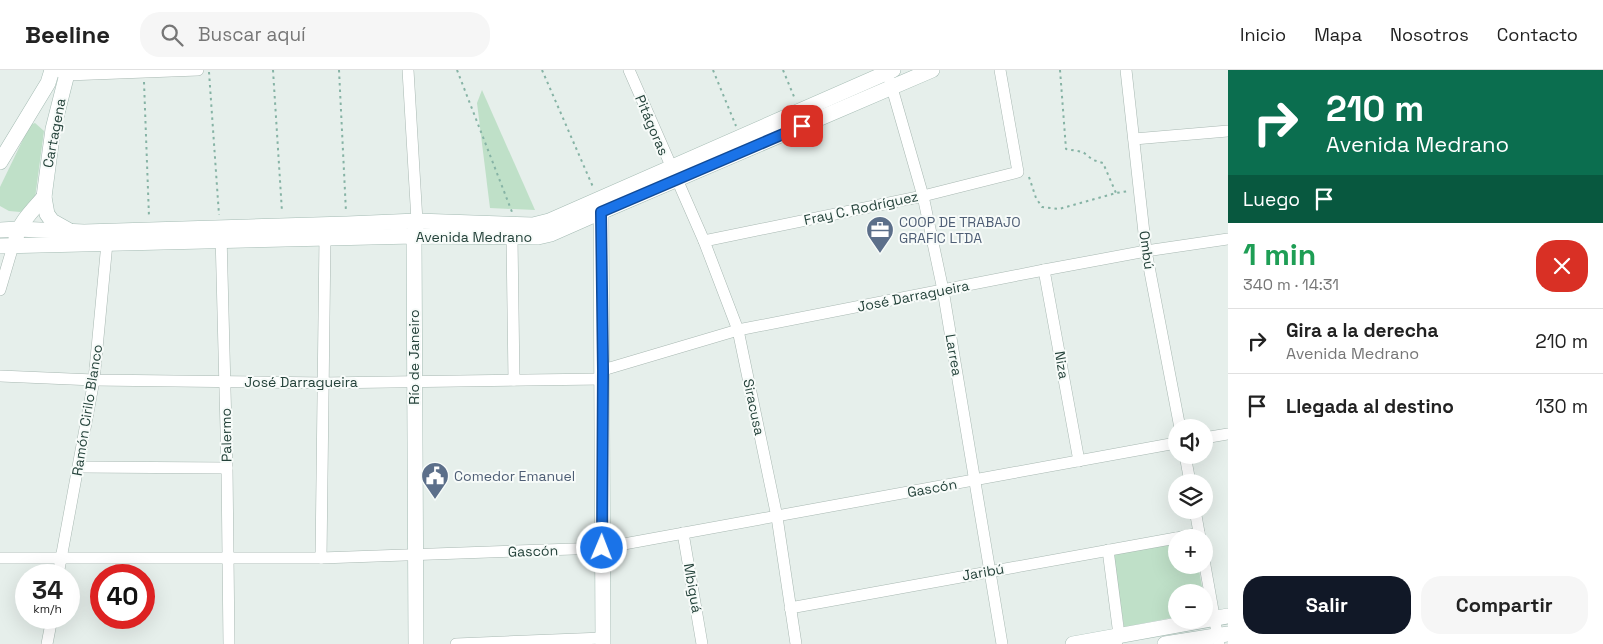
<!DOCTYPE html>
<html lang="es">
<head>
<meta charset="utf-8">
<style>
	:root { --surface:#fff; --page:#f6f6f6; --text:#222; --muted:#767676; --line:#e0e0e0; --accent:#111827 }
	body { margin:0; font-family:"Space Grotesk",sans-serif; background:var(--page); color:var(--text); height:100vh; display:flex; flex-direction:column; font-size:19px; white-space:nowrap }
	* { box-sizing:border-box; margin:0 }
	p { font-size:16px; color:var(--muted) }
	.icon { flex:none; width:28px; height:28px; fill:none; stroke:currentColor; stroke-width:2; stroke-linecap:round; stroke-linejoin:round }
	.map { position:relative; flex:1; overflow:hidden }
	.drawer { display:flex; flex-direction:column; background:var(--surface); width:375px }
	.drawer>* { flex:none }
	.guide { background:#0b6e4f; color:#fff; overflow:hidden }
	.controls { position:absolute; left:1168px; top:349px; display:grid; gap:10px }
	.controls a { display:grid; place-items:center; width:45px; height:45px; border-radius:50%; background:var(--surface); box-shadow:0 5px 20px #0002; font-size:25px }
	.speed { position:absolute; left:15px; top:494px; display:flex; gap:10px; font-size:25px; font-weight:700; text-align:center }
	.speed>* { display:grid; place-content:center; width:65px; height:65px; border-radius:50%; background:var(--surface); box-shadow:0 5px 20px #0002; line-height:1 }
	.speed small { font-size:12px; font-weight:400 }
	.speed .limit { border:8px solid #d22; background:#fff; color:#111 }
	.pin { position:absolute; display:grid; place-items:center; width:42px; height:42px; color:#fff; margin:-21px; border-radius:10px; box-shadow:0 2px 8px #0006 }
	.me { position:absolute; width:55px; margin:-28px; rotate:1deg; stroke-linejoin:round; filter:drop-shadow(0 0 4px #0008) }
	.turn { display:flex; align-items:center; gap:18px; height:105px; padding:0 15px; font-size:22px }
	.turn .icon { width:65px; height:65px; stroke-width:2.5 }
	.turn b { display:block; font-size:35px; line-height:42px }
	.then { display:flex; align-items:center; height:48px; padding:0 15px; background:#0003; gap:10px; font-size:19px }
	.round { display:grid; place-items:center; flex:none; width:52px; height:52px; border-radius:20px; background:var(--page) }
	.headline { display:flex; align-items:center; justify-content:space-between; height:85px; padding:0 15px }
	h1 { font-size:30px; font-weight:700; line-height:38px; color:#1e9e55 }
	.button { display:flex; gap:10px; margin-top:auto; padding:10px 15px }
	.button a { flex:1; height:58px; border-radius:20px; background:var(--accent); color:#fff; font-size:20px; font-weight:700; line-height:58px; text-align:center }
	.button a+a { background:var(--page); color:var(--text) }
	ul { padding:0; list-style:none }
	li { display:flex; align-items:center; gap:15px; height:65px; padding:0 15px; border-top:1px solid var(--line) }
	li div { flex:1 }
	li b { display:block; font-size:19px }
	li em { font-style:normal }
	header { display:flex; align-items:center; gap:30px; box-sizing:border-box; height:70px; padding:0 25px; background:var(--surface); border-bottom:1px solid var(--line) }
	header strong { font-size:24px }
	nav { display:flex; gap:28px; margin-inline-start:auto; font-size:18px }
	.search { width:350px; height:45px; background:var(--page); display:flex; align-items:center; gap:12px; box-sizing:border-box; padding:0 18px; border-radius:20px; color:var(--muted); font-size:19px }
	main { display:flex; flex:1; min-height:0 }
	.map>svg:first-child { display:block }
	.green { fill:#bfe0c8 }
	.lines { fill:none; stroke-linecap:round; stroke-linejoin:round }
	.street-casing { stroke:#a8b8b2; stroke-width:12 }
	.secondary-casing { stroke:#a4bbb3; stroke-width:16 }
	.path { stroke:#86b3a5; stroke-width:2; stroke-dasharray:2.5 4; stroke-linecap:butt }
	.street { stroke:#fff; stroke-width:11 }
	.secondary { stroke:#fff; stroke-width:15 }
	.route-casing { stroke:#114b97; stroke-width:12 }
	.route { stroke:#1a73e8; stroke-width:9 }
	.labels { text-anchor:middle; stroke-width:4; stroke-linejoin:round; paint-order:stroke }
	.street-label { font-size:14px; fill:#24423a; stroke:#f7fbf9 }
	.service-label { font-size:14px; fill:#4e5e75; stroke:#f7fbf9; text-anchor:start }
</style>
</head>
<body>
<header>
<strong>Beeline</strong>
<div class="search"><svg class="icon" aria-label="search" viewBox="0 0 24 24"><circle cx="10" cy="10" r="6"/><path d="M15 15l6 6"/></svg>Buscar aquí</div>
<nav><a>Inicio</a><a>Mapa</a><a>Nosotros</a><a>Contacto</a></nav>
</header>
<main>
<div class="map">
<svg width="1228" height="574" viewBox="0 0 1228 574">
	<rect width="100%" height="100%" fill="#e6efeb"/>
	<g class="green">
		<polygon points="482,20 535,140 490,138 477,33"/>
		<polygon points="35,53 44,61 35,128 28,137 20,142 9,141 0,136 0,117 30,55"/>
		<polygon points="1176,472 1176,495 1198,495 1203,522 1176,522 1176,547 1124,557 1113,483"/>
	</g>
	<g class="lines">
		<defs>
			<g id="street">
				<polyline points="408,0 417,151"/>
				<polyline points="629,0 704,171 738,260 777,447 796,574"/>
				<polyline points="1126,0 1146,181 1180,358"/>
				<polyline points="60,2 67,5 198,0"/>
				<polyline points="890,11 923,126 943,220 1002,574"/>
				<polyline points="1134,69 1228,61"/>
				<polyline points="221,164 227,398 229,574"/>
				<polyline points="512,168 514,310"/>
				<polyline points="704,171 923,126 1018,102 1000,0"/>
				<polyline points="1044,200 1079,391"/>
				<polyline points="0,220 13,176"/>
				<polyline points="603,300 738,260 1044,200 1146,181 1228,169"/>
				<polyline points="0,306 94,310 323,313 602,309"/>
				<polyline points="1204,368 1228,364"/>
				<polyline points="1185,385 1190,412"/>
				<polyline points="79,397 227,398"/>
				<polyline points="1195,440 1200,468"/>
				<polyline points="683,463 702,574"/>
				<polyline points="1176,468 1199,463"/>
				<polyline points="1108,480 1119,565 1116,574"/>
				<polyline points="0,488 321,488 602,478 1176,373"/>
				<polyline points="321,488 325,167"/>
				<polyline points="1204,490 1219,574"/>
				<polyline points="58,505 94,310 107,173"/>
				<polyline points="790,538 1176,468"/>
				<polyline points="47,574 52,548"/>
				<polyline points="456,574 603,568"/>
			</g>
			<g id="secondary">
				<polyline points="0,92 48,13 52,0"/>
				<path d="M600,133L601,142C603,286 601,430 603,574"/>
				<polyline points="0,160 18,159 84,162 347,154 417,151 533,155 549,151 893,0"/>
				<polyline points="68,160 52,151 47,144 44,127 53,59 68,0"/>
				<path d="M16,167C21,151 33,140 44,127"/>
				<polyline points="0,176 414,166 538,167 551,164 601,142 932,0"/>
				<polyline points="416,574 414,166 416,157"/>
				<polyline points="1073,574 1228,546"/>
				<polyline points="1165,574 1228,564"/>
			</g>
		</defs>
		<use href="#street" class="street-casing"/>
		<use href="#secondary" class="secondary-casing"/>
		<g class="path">
			<polyline points="273,0 282,142"/>
			<polyline points="339,0 346,142"/>
			<polyline points="457,0 512,142"/>
			<polyline points="542,0 593,117"/>
			<polyline points="713,0 736,56"/>
			<polyline points="783,0 795,29"/>
			<polyline points="1060,0 1066,79 1083,82 1093,90 1103,93 1116,123"/>
			<polyline points="209,2 219,145"/>
			<polyline points="144,12 149,147"/>
			<polyline points="1029,107 1036,128 1042,137 1059,139 1116,123 1129,121"/>
		</g>
		<use href="#street" class="street"/>
		<use href="#secondary" class="secondary"/>
	</g>
	<g class="lines">
		<defs>
			<polyline id="route" points="602,478 603,300 601,142 802,56"/>
		</defs>
		<use href="#route" class="route-casing"/>
		<use href="#route" class="route"/>
	</g>
	<defs>
		<symbol id="office-pin" viewBox="-11 -11 22 30"><path d="M0 17L-7.5 6A9.5 9.5 0 1 1 7.5 6Z" fill="#5c6f8a" stroke="#f7fbf9"/><path d="M-6-3h4V-5.5h4V-3h4V5H-6ZM-1-4.5V-3h2v-1.5ZM-6 0V1H6V0Z" fill="#fff"/></symbol>
		<symbol id="civic-pin" viewBox="-11 -11 22 30"><path d="M0 17L-7.5 6A9.5 9.5 0 1 1 7.5 6Z" fill="#5c6f8a" stroke="#f7fbf9"/><path d="M-.6-6.5H3V-4.5H.6V-3L4-1V1h2V6H-6V1h2V-1L-.6-3ZM-1.2 2.5V6h2.4V2.5Z" fill="#fff"/></symbol>
	</defs>
	<g fill-rule="evenodd">
		<use href="#office-pin" x="864" y="144" width="32" height="43"/>
		<use href="#civic-pin" x="419" y="390" width="32" height="43"/>
	</g>
	<g class="labels">
		<g class="street-label">
			<text transform="translate(652 55) rotate(67)" y="5">Pitágoras</text>
			<text transform="translate(54 63) rotate(-79)" y="5">Cartagena</text>
			<text transform="translate(861 138) rotate(-12)" y="5">Fray C. Rodríguez</text>
			<text x="474" y="172">Avenida Medrano</text>
			<text transform="translate(1147 180) rotate(82)" y="5">Ombú</text>
			<text transform="translate(913 226) rotate(-11)" y="5">José Darragueira</text>
			<text transform="translate(954 285) rotate(80)" y="5">Larrea</text>
			<text transform="translate(414 287) rotate(-90)" y="5">Río de Janeiro</text>
			<text transform="translate(1062 295) rotate(80)" y="5">Niza</text>
			<text x="301" y="317">José Darragueira</text>
			<text transform="translate(754 337) rotate(78)" y="5">Siracusa</text>
			<text transform="translate(87 340) rotate(-81)" y="5">Ramón Cirilo Blanco</text>
			<text transform="translate(226 365) rotate(-91)" y="5">Palermo</text>
			<text transform="translate(932 418) rotate(-10)" y="5">Gascón</text>
			<text transform="translate(533 481) rotate(-2)" y="5">Gascón</text>
			<text transform="translate(983 502) rotate(-10)" y="5">Jaribú</text>
			<text transform="translate(693 518) rotate(80)" y="5">Mbiguá</text>
		</g>
		<g class="service-label">
			<text x="899" y="157">COOP DE TRABAJO<tspan x="899" dy="16">GRAFIC LTDA</tspan></text>
			<text x="454" y="411">Comedor Emanuel</text>
		</g>
	</g>
</svg>
<div class="controls">
<a><svg class="icon" aria-label="sound" viewBox="0 0 24 24"><path d="M4 9h4l5-4v14l-5-4H4zM17 9q2 3 0 6"/></svg></a>
<a><svg class="icon" aria-label="layers" viewBox="0 0 24 24"><path d="M12 4l9 5-9 5-9-5zM3 14l9 5 9-5"/></svg></a>
<a>+</a>
<a>−</a>
</div>
<div class="speed"><div>34<small>km/h</small></div><div class="limit">40</div></div>
<div class="pin" style="left:802px;top:56px;background:#d93025"><svg class="icon" aria-label="arrive" viewBox="0 0 24 24"><path d="M6 21V4h12l-3 4 3 4H6"/></svg></div>
<svg class="me" style="left:602px;top:478px" viewBox="-20 -20 40 40"><circle r="17" fill="#1a73e8" stroke="#fff" stroke-width="3"/><path d="M0-11L8 9 0 5-8 9z" fill="#fff"/></svg>
</div>
<section class="drawer">
<div class="guide">
<div class="turn"><svg class="icon" aria-label="right" viewBox="0 0 24 24"><path d="M7 20v-9h11M14 6l5 5-5 5"/></svg><div><b>210 m</b>Avenida Medrano</div></div>
<div class="then">Luego<svg class="icon" aria-label="arrive" viewBox="0 0 24 24"><path d="M6 21V4h12l-3 4 3 4H6"/></svg></div>
</div>
<div class="headline"><div><h1>1 min</h1><p>340 m · 14:31</p></div><a class="round" style="background:#d93025;color:#fff"><svg class="icon" aria-label="close" viewBox="0 0 24 24"><path d="M6 6l12 12M18 6L6 18"/></svg></a></div>
<ul>
<li><svg class="icon" aria-label="right" viewBox="0 0 24 24"><path d="M7 20v-9h11M14 6l5 5-5 5"/></svg><div><b>Gira a la derecha</b><p>Avenida Medrano</p></div><em>210 m</em></li>
<li><svg class="icon" aria-label="arrive" viewBox="0 0 24 24"><path d="M6 21V4h12l-3 4 3 4H6"/></svg><div><b>Llegada al destino</b></div><em>130 m</em></li>
</ul>
<div class="button"><a>Salir</a><a>Compartir</a></div>
</section>
</main>
</body>
</html>
